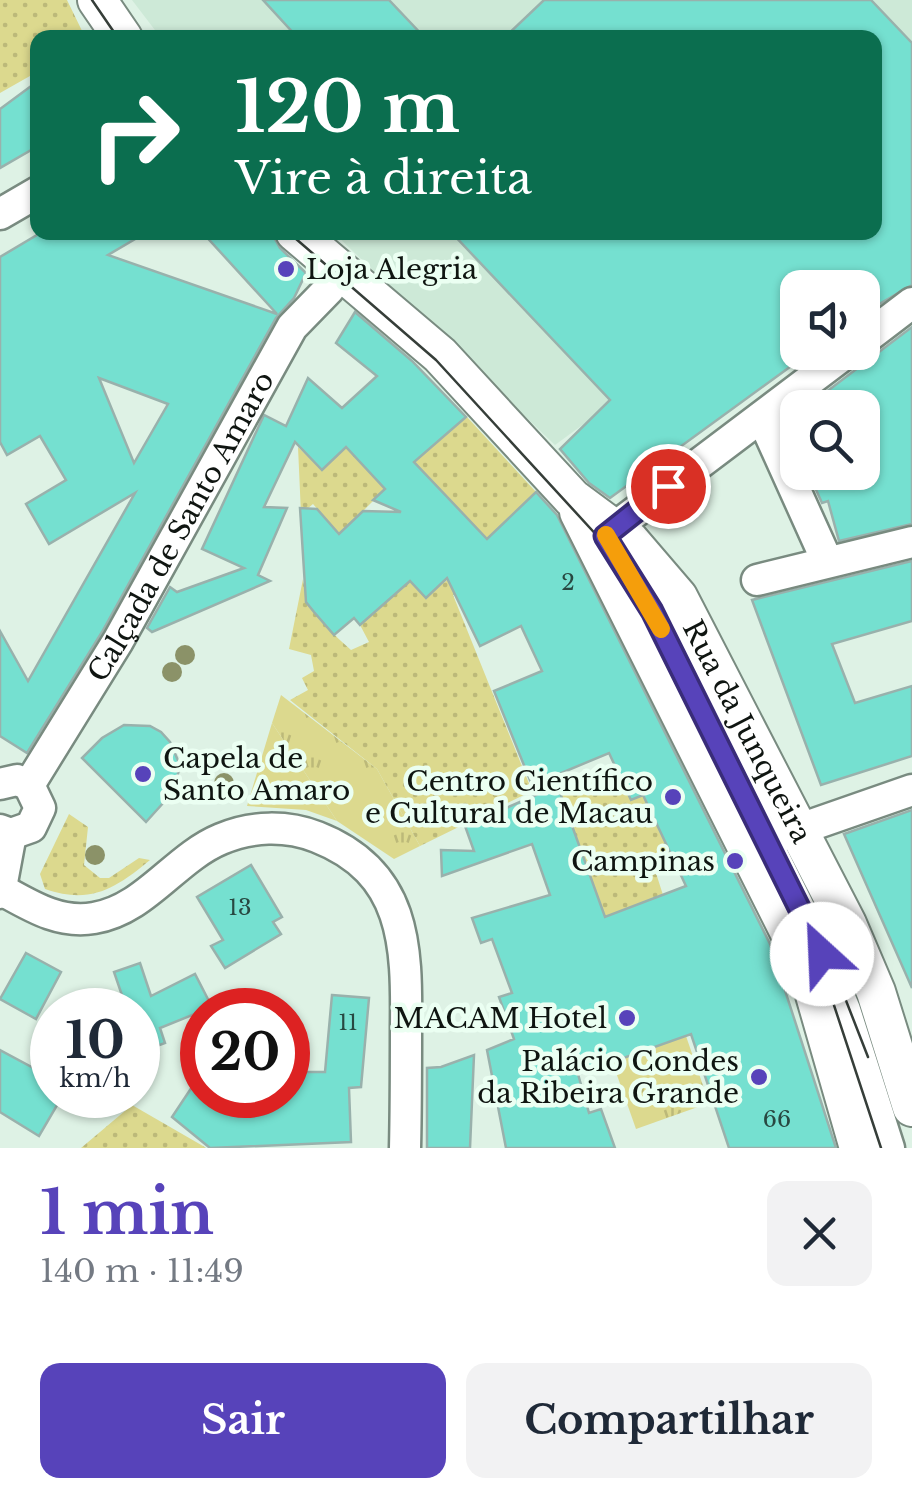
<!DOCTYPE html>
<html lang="pt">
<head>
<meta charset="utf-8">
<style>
	:root { --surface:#fff; --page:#f2f2f3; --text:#1f2937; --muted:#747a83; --accent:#5743ba }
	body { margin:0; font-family:"Libre Baskerville",serif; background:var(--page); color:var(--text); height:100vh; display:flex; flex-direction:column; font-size:38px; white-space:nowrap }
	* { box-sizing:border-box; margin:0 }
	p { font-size:32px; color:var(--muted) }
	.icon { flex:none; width:55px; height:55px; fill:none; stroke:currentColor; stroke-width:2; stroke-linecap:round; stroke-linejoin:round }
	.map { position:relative; height:1148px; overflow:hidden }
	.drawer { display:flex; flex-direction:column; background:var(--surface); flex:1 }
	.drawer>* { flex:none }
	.banner { position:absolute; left:30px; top:30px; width:852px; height:210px; border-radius:20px; box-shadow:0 2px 8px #0004; background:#0b6e4f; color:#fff; overflow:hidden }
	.fabs { position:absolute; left:780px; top:270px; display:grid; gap:20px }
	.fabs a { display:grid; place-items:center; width:100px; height:100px; border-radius:20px; background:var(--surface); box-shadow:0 2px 8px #0004; font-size:50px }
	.speed { position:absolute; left:30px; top:988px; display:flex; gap:20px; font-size:50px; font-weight:700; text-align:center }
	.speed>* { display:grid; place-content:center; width:130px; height:130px; border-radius:50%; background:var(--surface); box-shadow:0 2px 8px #0004; line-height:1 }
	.speed small { font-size:25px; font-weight:400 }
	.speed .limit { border:15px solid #d22; background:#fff; color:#111 }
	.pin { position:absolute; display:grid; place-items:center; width:85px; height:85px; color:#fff; margin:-42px; border:5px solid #fff; border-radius:50%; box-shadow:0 2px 10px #0007 }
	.me { position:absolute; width:110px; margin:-55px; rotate:335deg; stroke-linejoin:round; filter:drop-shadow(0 0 8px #0008) }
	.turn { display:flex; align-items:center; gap:35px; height:210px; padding:0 40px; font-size:45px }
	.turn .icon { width:130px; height:130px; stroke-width:2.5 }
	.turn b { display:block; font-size:70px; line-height:85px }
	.round { display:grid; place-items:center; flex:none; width:105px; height:105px; border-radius:20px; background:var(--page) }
	.headline { display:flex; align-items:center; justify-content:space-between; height:170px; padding:0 40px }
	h1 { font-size:60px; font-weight:700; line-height:75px; color:var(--accent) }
	.action { display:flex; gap:20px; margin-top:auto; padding:20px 40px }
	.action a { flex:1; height:115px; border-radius:20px; background:var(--accent); color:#fff; font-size:40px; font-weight:700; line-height:115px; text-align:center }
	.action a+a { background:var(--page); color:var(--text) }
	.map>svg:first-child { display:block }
	.built { fill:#cde9d7 }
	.grass { fill:url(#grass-tufts) }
	.park { fill:#dcd98e }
	.garden { fill:url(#garden-dots) }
	.building { fill:#75e0d0; stroke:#99b1ac; stroke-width:2.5; fill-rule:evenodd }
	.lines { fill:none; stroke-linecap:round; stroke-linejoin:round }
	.minor-casing { stroke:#798b80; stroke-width:35 }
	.major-casing { stroke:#798b80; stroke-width:42 }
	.minor { stroke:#fff; stroke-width:30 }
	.major { stroke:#fff; stroke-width:38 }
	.tram { stroke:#363e39; stroke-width:2.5 }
	.tree { fill:#8b9268 }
	.route-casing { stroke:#392c79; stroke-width:25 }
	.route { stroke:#5743ba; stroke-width:18 }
	.slow { stroke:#f59e0b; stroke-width:18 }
	.poi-dot { fill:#5743ba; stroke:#ebfff2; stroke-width:4 }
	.labels { text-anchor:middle; stroke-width:9; stroke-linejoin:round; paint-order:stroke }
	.number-label { font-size:22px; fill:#284841 }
	.poi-label { font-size:28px; fill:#0f1511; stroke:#ebfff2; text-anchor:end }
	.street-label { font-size:28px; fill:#0f1511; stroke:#ebfff2 }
</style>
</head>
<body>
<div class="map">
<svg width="912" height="1148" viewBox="0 0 912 1148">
	<defs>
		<pattern id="grass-tufts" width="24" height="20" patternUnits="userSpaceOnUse" patternTransform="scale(2.5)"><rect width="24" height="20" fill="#dcd98e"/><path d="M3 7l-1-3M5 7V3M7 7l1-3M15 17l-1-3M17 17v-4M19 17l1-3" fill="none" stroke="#bcb979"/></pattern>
		<pattern id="garden-dots" width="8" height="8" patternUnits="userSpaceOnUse" patternTransform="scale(2.5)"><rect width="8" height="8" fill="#dcd98e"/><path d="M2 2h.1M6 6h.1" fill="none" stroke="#bcb979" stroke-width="1.8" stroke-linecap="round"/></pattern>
	</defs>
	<rect width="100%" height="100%" fill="#def2e5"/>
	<g class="built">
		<polygon points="132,0 912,0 912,148 875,38 161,38"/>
		<polygon points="334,233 844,233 555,445"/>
	</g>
	<g class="grass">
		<polygon points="281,695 377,769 420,846 394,859 337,821 272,723"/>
		<polygon points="686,1036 709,1103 636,1129 612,1061"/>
	</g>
	<polygon class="park" points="272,723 337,821 306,810 247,806"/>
	<g class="garden">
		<polygon points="0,0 67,0 85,37 38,38 37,72 0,93"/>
		<polygon points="467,417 536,492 487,539 414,462"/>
		<path d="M298,447L322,470L346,447L373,476L408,483L380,494L353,521L426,597L483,551L527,559L453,595L532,791L420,846L377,769L290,700L308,690L302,678L314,671L311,655L289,649L303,579C307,611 328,629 351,650L369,642L360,625L338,533L313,504L301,514Z"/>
		<polygon points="606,771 612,786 623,782 643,795 675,862 655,870 663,895 605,917 559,791"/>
		<path d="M69,814L88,827L84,865L100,878H109L139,858L150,860C116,888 91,905 45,889L40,874Z"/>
		<polygon points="132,1105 203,1146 206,1148 81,1148"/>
	</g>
	<g class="building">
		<polygon points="263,0 389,0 425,38 298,38"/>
		<polygon points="544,0 871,0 912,43 912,285 862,314 862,288 798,288 798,361 610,498 589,483 560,449 610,400 451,232 875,232 875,38 504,38"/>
		<polygon points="38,81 38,146 0,168 0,109"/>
		<path d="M42,232H147L108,255L277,314L202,232H271L280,248L306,273L294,298L276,318L102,632L27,753L0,736V631L28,681L135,493L49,544L26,504L66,480L40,436L7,455L0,442V257ZM99,378L168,404L134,463Z"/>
		<path d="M355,312L412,361L466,417L414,462L487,539L536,492L557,515L770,944L836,1148H729L691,1034L578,1074L589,1113L601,1109L615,1148H506L487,1050L514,1039L499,997L512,993L492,939L481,943L472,918L550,895L532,844L442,876L441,850L474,851L465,826L536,795L494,691L542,671L521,626L480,646L447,578L426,598L410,581L360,625L354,618L334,635L314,612L306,602L300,508L317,509L339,534L363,511L401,512L373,500L385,489L346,447L322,470L295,442L264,507L287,508L258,575L270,581L152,632L147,628L170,587L177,592L244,568L202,549L264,415L286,426L308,378L342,408L377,376L336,343ZM609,753L631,800L643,795L686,886L605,917L554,776Z"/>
		<polygon points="912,327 912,524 839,541 828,501 822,503 808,472 862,472 862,408 805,408"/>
		<polygon points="912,561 912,621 832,644 855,703 912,686 912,756 821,785 752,600"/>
		<polygon points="124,725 150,726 161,732 170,742 180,765 174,791 146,822 82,758 102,738"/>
		<polygon points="912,810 912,988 844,834"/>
		<polygon points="251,865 282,917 273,922 281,934 225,968 211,946 223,940 197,897"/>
		<polygon points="26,953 61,972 36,1019 0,999"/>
		<polygon points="140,963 151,996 195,974 212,1007 160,1028 165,1043 138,1053 138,1010 127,1010 114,972"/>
		<polygon points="332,995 369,998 361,1087 349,1088 351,1142 210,1148 172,1117 202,1072 202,1095 288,1095 288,1072 325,1072"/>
		<polygon points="0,1050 52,1078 52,1095 63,1095 39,1136 0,1112"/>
		<polygon points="474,1055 470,1148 427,1148 427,1068 441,1067"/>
	</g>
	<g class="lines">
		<defs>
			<g id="minor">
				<polyline points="0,214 38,192"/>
				<polyline points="862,341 912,303"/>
				<polyline points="762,417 827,561"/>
				<polyline points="614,528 847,352"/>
				<polyline points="607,538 652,611 822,954 845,1010 889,1148"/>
				<polyline points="757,580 912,542"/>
				<polyline points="0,784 17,780 29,785 40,808 31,827 11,834 0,830"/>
				<path id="s1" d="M29,785L118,641L292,327L329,289L336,271"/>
				<polyline points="780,836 912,790"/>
				<path d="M2,890C31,906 59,924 94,918C145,910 175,858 221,839C251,826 286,825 317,837C406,872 407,945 406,1027C406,1067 406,1108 405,1148"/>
				<polyline points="0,893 11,834"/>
			</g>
			<g id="major">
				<polyline points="97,0 123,38"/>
				<path id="s2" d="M295,232L440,355L572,498L630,541L678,597L847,924L876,992L912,1107"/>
				<polyline points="579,512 807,967 859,1148"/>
			</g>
		</defs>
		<use href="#minor" class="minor-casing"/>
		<use href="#major" class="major-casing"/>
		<use href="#minor" class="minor"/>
		<use href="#major" class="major"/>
		<g class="tram">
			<polyline points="92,0 118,38"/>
			<polyline points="288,232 436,360 601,540 619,567 827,984 881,1148"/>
			<polyline points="637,570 815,921 868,1057"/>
		</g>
	</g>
	<g class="tree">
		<circle cx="185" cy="655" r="10"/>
		<circle cx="172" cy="672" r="10"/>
		<circle cx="224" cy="783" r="10"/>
		<circle cx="95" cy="855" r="10"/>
	</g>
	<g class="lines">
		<defs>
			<polyline id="route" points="668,486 605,536 652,611 822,954"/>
		</defs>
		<use href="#route" class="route-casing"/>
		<use href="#route" class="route"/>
		<polyline class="slow" points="606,535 661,629"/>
	</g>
	<g class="poi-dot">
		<circle cx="286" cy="269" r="10"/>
		<circle cx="143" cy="774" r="10"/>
		<circle cx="673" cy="797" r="10"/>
		<circle cx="735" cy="861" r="10"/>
		<circle cx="627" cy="1018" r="10"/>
		<circle cx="759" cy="1077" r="10"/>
	</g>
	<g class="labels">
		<g class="number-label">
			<text x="568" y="590">2</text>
			<text x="240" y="915">13</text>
			<text x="348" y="1030">11</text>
			<text x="777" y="1127">66</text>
		</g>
		<g class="poi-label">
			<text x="306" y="279" text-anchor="start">Loja Alegria</text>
			<text x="163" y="768" text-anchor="start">Capela de<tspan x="163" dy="32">Santo Amaro</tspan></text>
			<text x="653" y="791">Centro Científico<tspan x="653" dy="32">e Cultural de Macau</tspan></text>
			<text x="715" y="871">Campinas</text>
			<text x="607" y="1028">MACAM Hotel</text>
			<text x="739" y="1071">Palácio Condes<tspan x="739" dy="32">da Ribeira Grande</tspan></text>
		</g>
		<g class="street-label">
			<text dy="10" stroke="none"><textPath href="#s1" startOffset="300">Calçada de Santo Amaro</textPath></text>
			<text dy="10" stroke="none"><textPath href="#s2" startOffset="682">Rua da Junqueira</textPath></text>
		</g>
	</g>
</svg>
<div class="fabs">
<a><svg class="icon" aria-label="sound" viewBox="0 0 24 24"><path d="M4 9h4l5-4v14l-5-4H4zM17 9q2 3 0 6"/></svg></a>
<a><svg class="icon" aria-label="search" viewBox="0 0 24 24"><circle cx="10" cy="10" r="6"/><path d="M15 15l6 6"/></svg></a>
</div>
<div class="speed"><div>10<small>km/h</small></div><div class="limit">20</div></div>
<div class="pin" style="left:668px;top:486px;background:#d93025"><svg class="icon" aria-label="arrive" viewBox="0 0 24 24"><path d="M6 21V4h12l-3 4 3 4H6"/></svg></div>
<svg class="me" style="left:822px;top:954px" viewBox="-20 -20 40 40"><circle r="19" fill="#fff"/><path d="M0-13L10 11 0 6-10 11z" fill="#5743ba"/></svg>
<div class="banner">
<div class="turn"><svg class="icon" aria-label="right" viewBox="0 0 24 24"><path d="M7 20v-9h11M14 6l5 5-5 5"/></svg><div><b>120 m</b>Vire à direita</div></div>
</div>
</div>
<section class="drawer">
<div class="headline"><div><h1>1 min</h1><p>140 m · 11:49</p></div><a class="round"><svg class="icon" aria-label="close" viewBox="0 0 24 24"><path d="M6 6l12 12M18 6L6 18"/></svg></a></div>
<div class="action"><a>Sair</a><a>Compartilhar</a></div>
</section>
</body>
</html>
